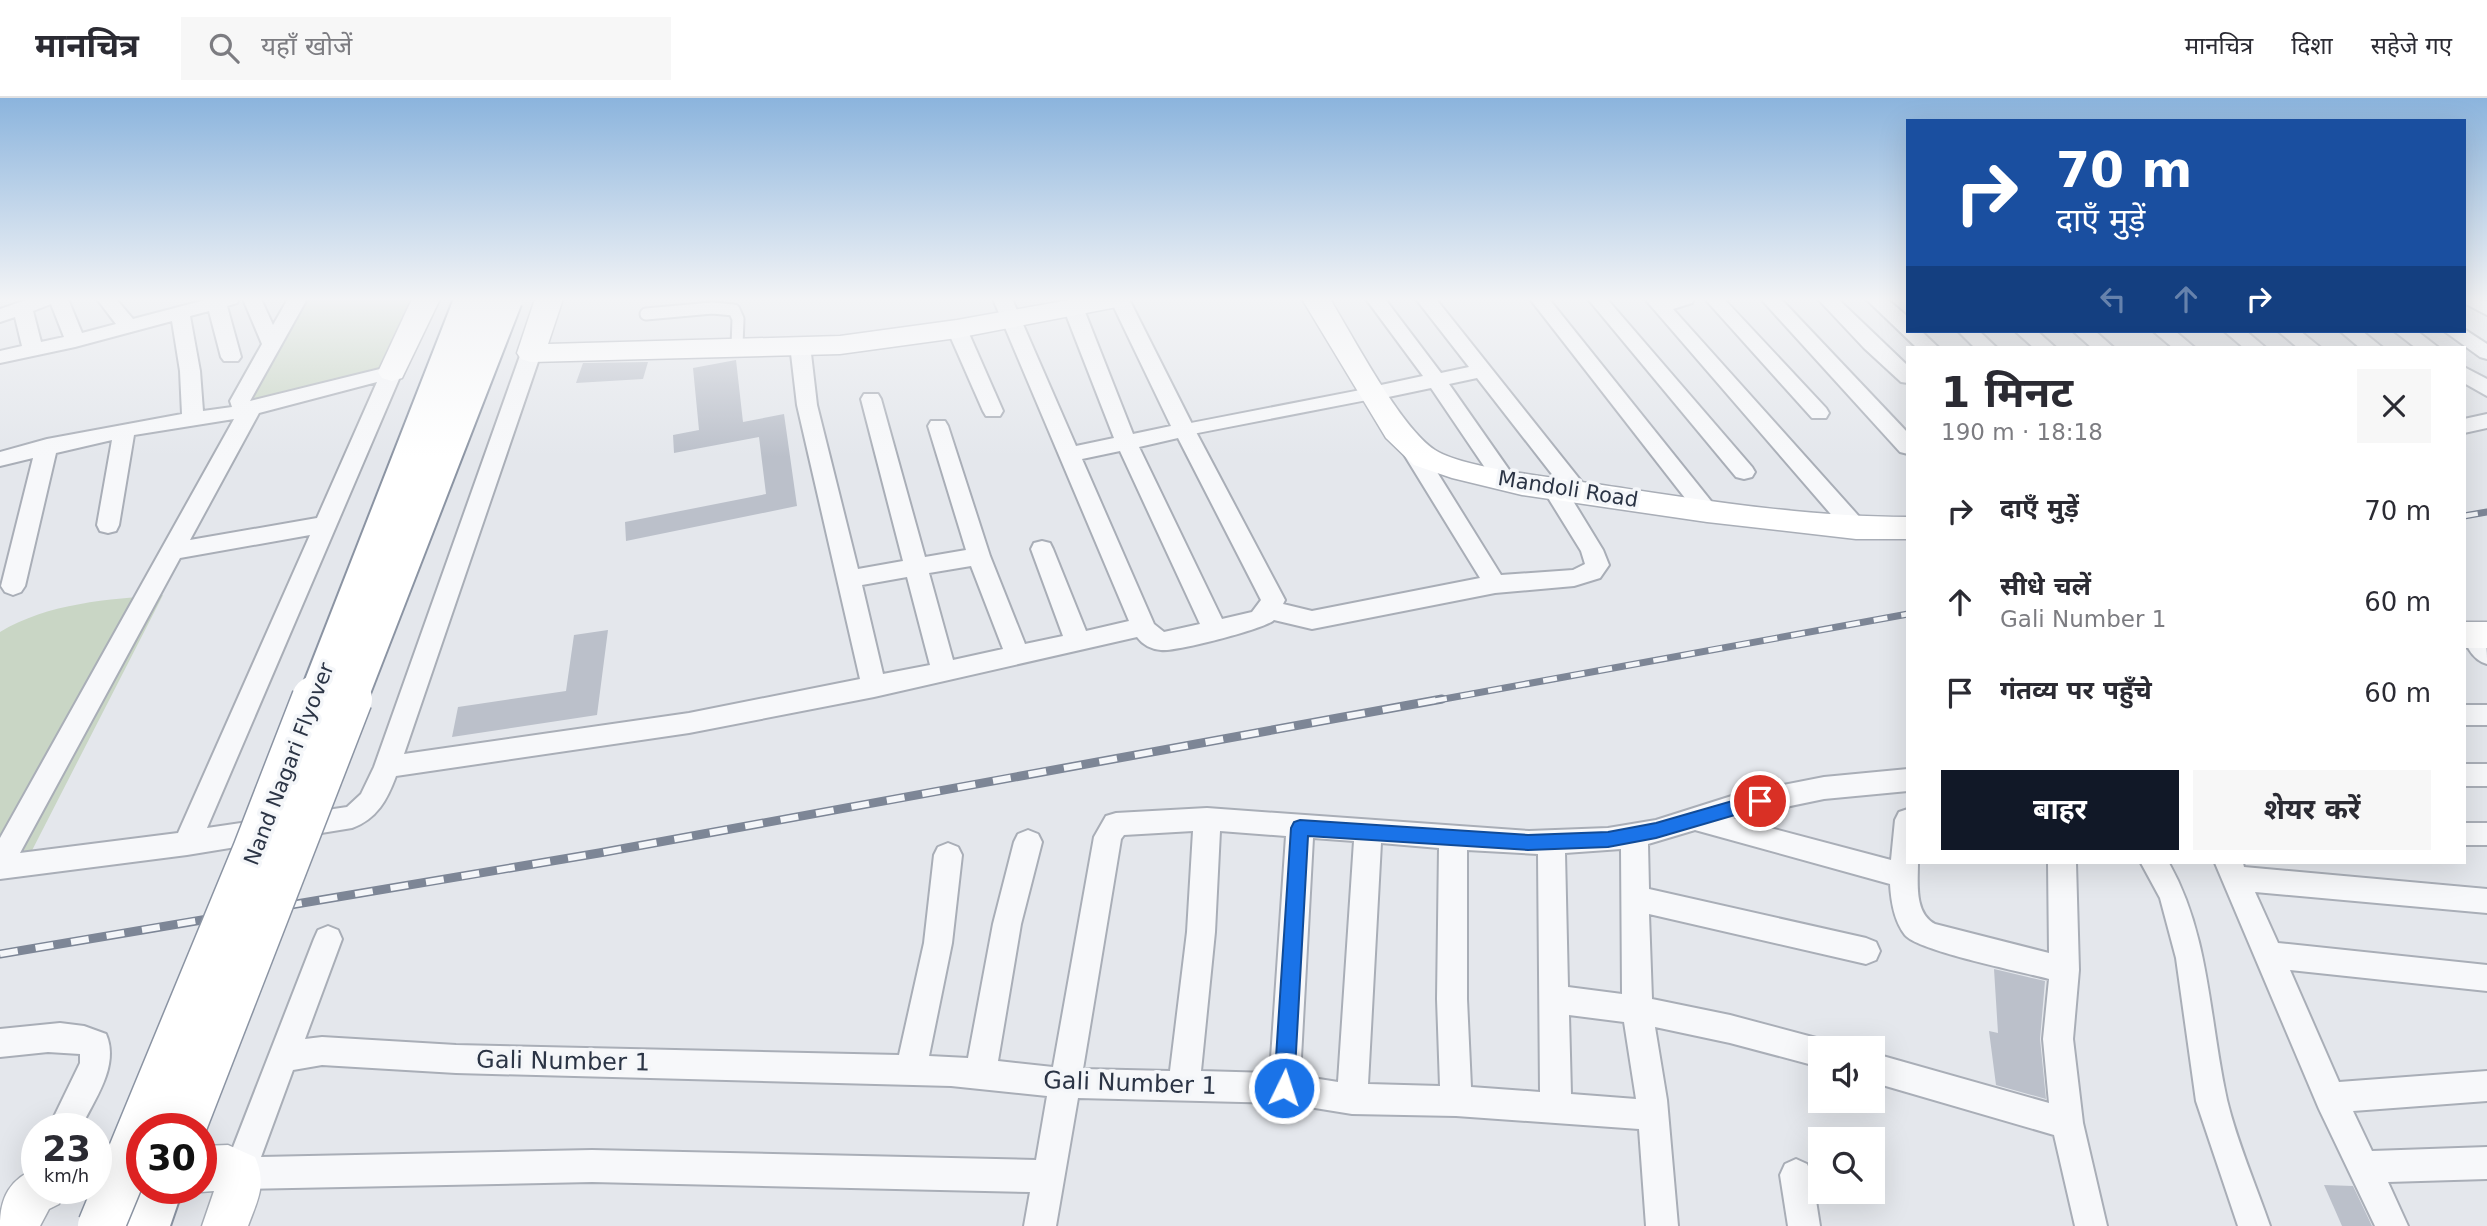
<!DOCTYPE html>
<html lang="hi">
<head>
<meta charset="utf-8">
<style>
	:root { --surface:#fff; --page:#f7f7f7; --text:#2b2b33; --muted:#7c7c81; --line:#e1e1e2; --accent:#111827 }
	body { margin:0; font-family:"DejaVu Sans","Noto Sans Devanagari",sans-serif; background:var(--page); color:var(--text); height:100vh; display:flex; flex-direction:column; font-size:26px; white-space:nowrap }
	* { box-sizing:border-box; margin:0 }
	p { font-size:23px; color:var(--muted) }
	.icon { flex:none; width:38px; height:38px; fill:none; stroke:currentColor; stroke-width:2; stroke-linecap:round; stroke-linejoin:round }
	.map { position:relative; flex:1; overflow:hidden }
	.details { position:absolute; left:1906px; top:248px; width:560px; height:518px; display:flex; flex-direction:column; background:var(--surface); border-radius:0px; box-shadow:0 7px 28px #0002 }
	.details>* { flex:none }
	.guide { position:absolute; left:1906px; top:21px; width:560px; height:214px; border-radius:0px; box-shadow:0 7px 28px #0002; background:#1a4fa0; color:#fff; overflow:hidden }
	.fabs { position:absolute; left:1808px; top:938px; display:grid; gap:14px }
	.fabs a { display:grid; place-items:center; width:77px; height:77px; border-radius:0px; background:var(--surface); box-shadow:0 7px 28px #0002; font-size:35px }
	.speed { position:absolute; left:21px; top:1015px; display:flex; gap:14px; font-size:35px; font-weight:700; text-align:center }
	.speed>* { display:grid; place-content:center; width:91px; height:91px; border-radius:50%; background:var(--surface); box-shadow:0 7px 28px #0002; line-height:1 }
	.speed small { font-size:18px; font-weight:400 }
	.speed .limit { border:10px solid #d22; background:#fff; color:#111 }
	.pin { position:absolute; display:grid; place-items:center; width:60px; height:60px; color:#fff; margin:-30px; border:4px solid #fff; border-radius:50%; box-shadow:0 2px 7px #0007 }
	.me { position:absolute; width:77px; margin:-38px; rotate:4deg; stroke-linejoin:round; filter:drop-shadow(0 0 5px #0008) }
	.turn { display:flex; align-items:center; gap:24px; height:147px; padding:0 35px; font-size:32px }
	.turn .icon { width:91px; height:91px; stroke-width:2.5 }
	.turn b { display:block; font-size:49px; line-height:60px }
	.lanes { display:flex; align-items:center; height:66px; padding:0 35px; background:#0003; justify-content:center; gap:35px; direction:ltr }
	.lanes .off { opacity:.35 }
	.round { display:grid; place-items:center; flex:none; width:74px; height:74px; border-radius:0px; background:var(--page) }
	.summary { display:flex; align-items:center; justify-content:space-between; height:119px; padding:0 35px }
	h1 { font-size:42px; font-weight:700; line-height:52px }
	.primary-button { display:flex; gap:14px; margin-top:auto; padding:14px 35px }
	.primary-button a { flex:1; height:80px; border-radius:0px; background:var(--accent); color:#fff; font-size:28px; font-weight:700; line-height:80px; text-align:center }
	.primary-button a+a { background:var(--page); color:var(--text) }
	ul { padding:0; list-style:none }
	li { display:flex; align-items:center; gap:21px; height:91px; padding:0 35px }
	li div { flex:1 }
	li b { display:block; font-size:26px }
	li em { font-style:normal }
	header { display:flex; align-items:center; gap:42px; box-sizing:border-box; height:98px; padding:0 35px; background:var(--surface); border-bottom:2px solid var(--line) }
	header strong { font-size:33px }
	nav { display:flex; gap:38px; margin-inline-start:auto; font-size:24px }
	.search { width:490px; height:63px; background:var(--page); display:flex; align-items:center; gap:18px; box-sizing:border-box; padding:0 24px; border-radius:0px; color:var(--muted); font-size:26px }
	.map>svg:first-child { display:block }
	.green { fill:#c9d6c5 }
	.building { fill:#bbc0ca }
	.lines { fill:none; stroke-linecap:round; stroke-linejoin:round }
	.lane-casing { stroke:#a9aeb7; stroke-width:15 }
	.street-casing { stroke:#a9aeb7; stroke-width:4 }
	.secondary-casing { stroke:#a9aeb7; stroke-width:3 }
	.highway-casing { stroke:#8b94a3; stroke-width:4 }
	.lane { stroke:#f7f8fa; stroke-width:11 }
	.street { fill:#f7f8fa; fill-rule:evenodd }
	.secondary { fill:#fff; fill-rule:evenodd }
	.highway { fill:#fff; fill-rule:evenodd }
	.rail-far1-casing { stroke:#7d8696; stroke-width:7 }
	.rail-casing { stroke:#7d8696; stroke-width:9 }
	.rail-far1 { stroke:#f4f6f9; stroke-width:4.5; stroke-dasharray:14; stroke-linecap:butt }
	.rail { stroke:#f4f6f9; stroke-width:6; stroke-dasharray:18; stroke-linecap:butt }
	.highway-bridge-far1-casing { stroke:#8b94a3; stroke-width:38; stroke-linecap:butt }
	.highway-bridge-casing { stroke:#8b94a3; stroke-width:49; stroke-linecap:butt }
	.highway-bridge-far1 { stroke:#fff; stroke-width:34 }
	.highway-bridge { stroke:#fff; stroke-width:46 }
	.route { fill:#1a73e8; stroke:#114b97; stroke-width:2 }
	.labels { text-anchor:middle; stroke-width:7; stroke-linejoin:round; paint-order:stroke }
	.street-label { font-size:21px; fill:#2b3445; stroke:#f4f6f9 }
	.near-street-label { font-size:24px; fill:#2b3445; stroke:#f4f6f9 }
</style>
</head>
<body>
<header>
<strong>मानचित्र</strong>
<div class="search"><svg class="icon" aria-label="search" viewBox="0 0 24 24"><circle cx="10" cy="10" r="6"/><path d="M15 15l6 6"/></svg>यहाँ खोजें</div>
<nav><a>मानचित्र</a><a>दिशा</a><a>सहेजे गए</a></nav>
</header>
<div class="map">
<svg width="2487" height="1128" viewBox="0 0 2487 1128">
	<rect width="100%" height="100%" fill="#e4e7ec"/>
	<g class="green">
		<polygon points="304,201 414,201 386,273 255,307 246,299"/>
		<path d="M163,497L23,770L0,773V534C48,505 109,501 163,497Z"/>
	</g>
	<g class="building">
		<polygon points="736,262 743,324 784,316 797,408 626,443 625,424 766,396 759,339 674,355 673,337 699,332 693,270"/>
		<polygon points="648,264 643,281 576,285 583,265"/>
		<polygon points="608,532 597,617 452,639 458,609 566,593 574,537"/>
		<polygon points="1994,871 2045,883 2040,941 2046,1001 1996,987 1989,933 1998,935"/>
		<polygon points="2324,1087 2353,1088 2372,1128 2342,1128"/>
	</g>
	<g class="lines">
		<defs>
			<g id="lane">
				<polyline points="646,216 712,210 734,212 738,221 737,248"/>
				<polyline points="1184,332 1374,295"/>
			</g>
			<g id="street">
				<path d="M29,201H68L82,235L116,226L97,201H116L133,221L209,201H239L237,205L227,208L241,259L238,263H224L221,259L209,213L190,218L200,273L203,313L232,309L230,303L262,246L243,201H261L273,227L288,201H307L250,303L392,268L399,269L402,274L207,730L347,709L361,696L374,669L521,255L524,251H538L541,255L404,656L689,615L860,581L797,307L790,247L793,243H807L810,247L817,307L858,471L903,463L861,301L864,296H878L881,301L925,459L966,452L928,328L931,323H945L948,328L990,458L1025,546L1063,538L1031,451L1034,445L1042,443L1050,445L1053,451L1086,533L1129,523L993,201H1012L1076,348L1114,340L1063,209L1073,203L1083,209L1133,336L1171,328L1110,201H1129L1195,332L1285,502L1283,506L1312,513L1480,480L1400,350L1403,345H1419L1501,477L1573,472L1585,466L1581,453L1542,390L1545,385L1558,384L1477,280L1449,286L1512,376L1515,381L1512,386L1504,388L1496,386L1431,290L1374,302L1367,300L1364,295L1367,290L1423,278L1366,201H1385L1441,275L1469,269L1416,201H1436L1585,388L1588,393L1585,398L1577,401L1570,398L1603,452L1609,467L1600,480L1574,488L1495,495L1312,531L1274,522C1265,531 1175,554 1161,552C1151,551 1143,547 1137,539L874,599L689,635L396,678C387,702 377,721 352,730L187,757L0,781V740L234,321L134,337L119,427L116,433L108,435L100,433L97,427L112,342L56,355L25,488L21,494L13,497L5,494L1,488L33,360L0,368V354L47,341L182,316L180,273L172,223L75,249L0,265V253L22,248L15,219L0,224V211ZM51,206L64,239L41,244L33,213ZM377,284L317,420L190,442L259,315ZM1178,340L1261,502L1252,514L1222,521L1139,349ZM1120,353L1200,526L1164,534L1154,526L1082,361ZM310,437L178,735L20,755L180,460ZM971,468L1003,551L953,562L929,475ZM907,479L930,567L883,576L862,487Z"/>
				<polygon points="1530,201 1549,201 1715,408 1718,413 1715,418 1707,421 1699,418"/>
				<polygon points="1588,201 1607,201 1752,369 1755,374 1752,379 1744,381 1736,379"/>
				<polygon points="1645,201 1694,201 1692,205 1673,211 1864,424 1867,430 1864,436 1856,438 1848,436"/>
				<polygon points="1705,201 1724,201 1826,310 1829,315 1826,320 1812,320"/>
				<polygon points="1761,201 1781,201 1908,335 1908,356 1900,354"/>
				<polygon points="1818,201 1838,201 1908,268 1908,285 1901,284 1864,250"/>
				<polygon points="1866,201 1887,201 1908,219 1908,233 1921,233 1939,250 1917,250"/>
				<polygon points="2464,201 2487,203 2487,217 2464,205"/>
				<polygon points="957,225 964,227 967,231 1003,313 1000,318 986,318 983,313 947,231 950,227"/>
				<polygon points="2464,231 2487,246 2487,261 2480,259 2444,233"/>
				<polygon points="1958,233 1979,233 1997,250 1975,250"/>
				<polygon points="2015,233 2037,233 2056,250 2034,250"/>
				<polygon points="2073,233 2095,233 2114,250 2092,250"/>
				<polygon points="2153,233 2175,233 2195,250 2173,250"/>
				<polygon points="2224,233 2246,233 2266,250 2244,250"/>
				<polygon points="2278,233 2300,233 2321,250 2298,250"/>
				<polygon points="2340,233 2362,233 2383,250 2360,250"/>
				<polygon points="2394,233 2417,233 2439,250 2416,250"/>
				<polygon points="2464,269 2487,281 2487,298 2464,285"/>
				<polygon points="2487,316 2487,330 2464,335 2464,321"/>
				<path d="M2473,528C2487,534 2487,550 2487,566C2472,562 2463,545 2464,531Z"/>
				<rect x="2464" y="607" width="23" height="20"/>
				<rect x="2464" y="666" width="23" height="22"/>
				<path d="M1908,671V693L1824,701L1733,720L1891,762L1895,722L1899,714L1908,711V765H1918C1918,785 1914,815 1935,826L2049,855L2048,765H2076L2079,872L2073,941L2083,1025L2107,1128H2075L2054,1037L1872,984V955L2049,1005L2043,941L2049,881C2023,874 1918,853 1905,837C1894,823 1891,803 1890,786L1695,732L1648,746L1649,791L1866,840L1876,844L1880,853L1876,862L1866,866L1649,816L1652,901L1730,917L1820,941L1831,945L1833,950H1820V969L1730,945L1655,929L1667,1002L1678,1128H1646L1639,1031L1456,1018L1352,1016L1284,1005L1078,1000L1056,1128H1024L1030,1094L592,1084L239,1091L228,1086L223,1075L314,841L318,832L328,828L338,832L342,841L305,941L322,939L456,947L899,957L924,845L934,757L938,749L948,745L958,749L962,757L952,845L929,958L968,960L993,826L1014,744L1018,736L1028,732L1038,736L1042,744L1021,826L998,963L1053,969L1094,739L1106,718L1116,715L1207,710L1529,733L1608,730L1656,722L1738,696L1824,679ZM1193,733L1187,834L1170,973L1083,971L1121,741L1124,737ZM1220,733L1286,738L1270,975L1201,973L1215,834ZM1313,740L1354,743L1338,984L1300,978ZM1381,745L1439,750L1437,901L1440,988L1368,986ZM1621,751L1622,896L1568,889L1565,755ZM1467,752L1538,756L1540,994L1471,989L1467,901ZM1569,917L1624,924L1636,1001L1571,996ZM322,967L456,975L951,988L1047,998L1036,1062L592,1052L261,1059L293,972Z"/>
				<rect x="2464" y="725" width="23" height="22"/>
				<path d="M2141,765H2169C2210,838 2209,921 2227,1002C2237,1044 2256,1087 2270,1128H2238L2196,1003L2176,860L2160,800Z"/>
				<polygon points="2215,765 2243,765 2244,769 2487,791 2487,815 2255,794 2278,845 2487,867 2487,893 2290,872 2339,984 2487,973 2487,1003 2353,1013 2372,1053 2487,1049 2487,1081 2388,1084 2408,1128 2375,1128 2319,1011"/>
				<path d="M60,925L84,928L106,936C120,968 94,1002 80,1031H48L80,965V956L48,954L0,959V931Z"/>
				<polygon points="1796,1061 1807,1066 1812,1077 1820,1128 1788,1128 1780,1077 1785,1066"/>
			</g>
			<g id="secondary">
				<polygon points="412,201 440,201 402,280 392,283 382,280 378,274"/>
				<polygon points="535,201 563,201 548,246 840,238 957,222 1074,201 1131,201 1127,207 1117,209 957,240 840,256 531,264 521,261 517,255"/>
				<path d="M1302,201H1330C1354,240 1400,329 1435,352C1461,369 1542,378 1575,383C1685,399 1796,419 1908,419V441H1856L1707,424L1522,397L1452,380L1414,367L1386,340Z"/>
				<rect x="2464" y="524" width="23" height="26"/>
				<path d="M228,1047L255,1059C267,1086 258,1101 248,1128H202L214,1093L201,1094L192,1090H201V1048Z"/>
				<path d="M37,1070V1090H66L59,1106L49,1111L40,1128H0C0,1099 10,1081 37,1070Z"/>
			</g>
			<polygon id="highway" points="142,1071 142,1090 183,1090 170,1128 118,1128"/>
		</defs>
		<use href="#lane" class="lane-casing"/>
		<use href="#street" class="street-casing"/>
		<use href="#secondary" class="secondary-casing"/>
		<use href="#highway" class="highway-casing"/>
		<use href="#lane" class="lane"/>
		<use href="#street" class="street"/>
		<use href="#secondary" class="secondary"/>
		<use href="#highway" class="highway"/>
		<defs>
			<g id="rail-far1">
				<polyline points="2464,418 2487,414"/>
				<polyline points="1433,603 1908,516"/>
			</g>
			<polyline id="rail" points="0,856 599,755 1442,601"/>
		</defs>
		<use href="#rail-far1" class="rail-far1-casing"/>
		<use href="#rail" class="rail-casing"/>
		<use href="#rail-far1" class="rail-far1"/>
		<use href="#rail" class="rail"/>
		<defs>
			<g id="highway-bridge-far1">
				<polyline points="315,603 472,201"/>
				<polyline points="349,603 505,201"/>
			</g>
			<g id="highway-bridge">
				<polyline points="182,1031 349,601"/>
				<polyline points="101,1128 256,753 315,601"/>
			</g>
		</defs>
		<use href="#highway-bridge-far1" class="highway-bridge-far1-casing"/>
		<use href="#highway-bridge" class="highway-bridge-casing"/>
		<use href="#highway-bridge-far1" class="highway-bridge-far1"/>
		<use href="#highway-bridge" class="highway-bridge"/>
	</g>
	<linearGradient id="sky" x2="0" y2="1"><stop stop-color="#8bb4dd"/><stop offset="0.56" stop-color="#f3f4f6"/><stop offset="1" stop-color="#f3f4f6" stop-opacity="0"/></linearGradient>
	<rect width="2487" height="359" fill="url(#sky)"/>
	<polygon class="route" points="1760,695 1766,698 1768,703 1766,708 1656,740 1608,749 1528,752 1308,738 1294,990 1291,997 1284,999 1277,997 1274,990 1291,730 1294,724 1300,722 1528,737 1608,734 1656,725"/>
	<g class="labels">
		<g class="street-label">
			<text transform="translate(1568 391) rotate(9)" y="7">Mandoli Road</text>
			<text transform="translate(289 666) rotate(-69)" y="7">Nand Nagari Flyover</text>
		</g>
		<g class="near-street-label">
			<text transform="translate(563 963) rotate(1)" y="8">Gali Number 1</text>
			<text transform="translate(1130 985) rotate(2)" y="8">Gali Number 1</text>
		</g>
	</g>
</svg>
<div class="fabs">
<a><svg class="icon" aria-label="sound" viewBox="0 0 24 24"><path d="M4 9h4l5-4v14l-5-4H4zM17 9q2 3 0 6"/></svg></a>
<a><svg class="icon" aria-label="search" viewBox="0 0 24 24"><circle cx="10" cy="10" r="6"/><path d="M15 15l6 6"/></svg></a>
</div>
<div class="speed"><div>23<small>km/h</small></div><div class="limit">30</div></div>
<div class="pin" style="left:1760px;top:703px;background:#d93025"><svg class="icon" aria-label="arrive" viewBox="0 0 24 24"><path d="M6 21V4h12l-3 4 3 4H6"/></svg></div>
<svg class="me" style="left:1284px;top:990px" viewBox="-20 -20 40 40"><circle r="17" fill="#1a73e8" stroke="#fff" stroke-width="3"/><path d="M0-11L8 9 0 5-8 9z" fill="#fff"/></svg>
<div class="guide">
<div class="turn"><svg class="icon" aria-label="right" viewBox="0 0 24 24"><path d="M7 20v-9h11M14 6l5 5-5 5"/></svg><div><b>70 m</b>दाएँ मुड़ें</div></div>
<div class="lanes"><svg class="icon off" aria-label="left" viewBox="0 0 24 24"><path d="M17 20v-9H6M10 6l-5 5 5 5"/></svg><svg class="icon off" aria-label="ahead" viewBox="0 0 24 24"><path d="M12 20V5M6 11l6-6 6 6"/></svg><svg class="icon" aria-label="right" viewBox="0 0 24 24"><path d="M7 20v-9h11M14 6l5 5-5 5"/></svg></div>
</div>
<section class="details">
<div class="summary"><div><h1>1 मिनट</h1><p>190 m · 18:18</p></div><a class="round"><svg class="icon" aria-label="close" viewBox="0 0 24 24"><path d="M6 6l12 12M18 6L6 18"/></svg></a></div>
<ul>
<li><svg class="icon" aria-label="right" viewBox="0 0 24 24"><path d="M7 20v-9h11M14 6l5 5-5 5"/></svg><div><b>दाएँ मुड़ें</b></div><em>70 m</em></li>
<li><svg class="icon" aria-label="ahead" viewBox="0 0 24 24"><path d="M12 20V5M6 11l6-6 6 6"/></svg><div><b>सीधे चलें</b><p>Gali Number 1</p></div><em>60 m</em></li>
<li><svg class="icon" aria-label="arrive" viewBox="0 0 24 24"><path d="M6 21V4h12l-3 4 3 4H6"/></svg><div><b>गंतव्य पर पहुँचे</b></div><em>60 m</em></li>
</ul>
<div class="primary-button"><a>बाहर</a><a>शेयर करें</a></div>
</section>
</div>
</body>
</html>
